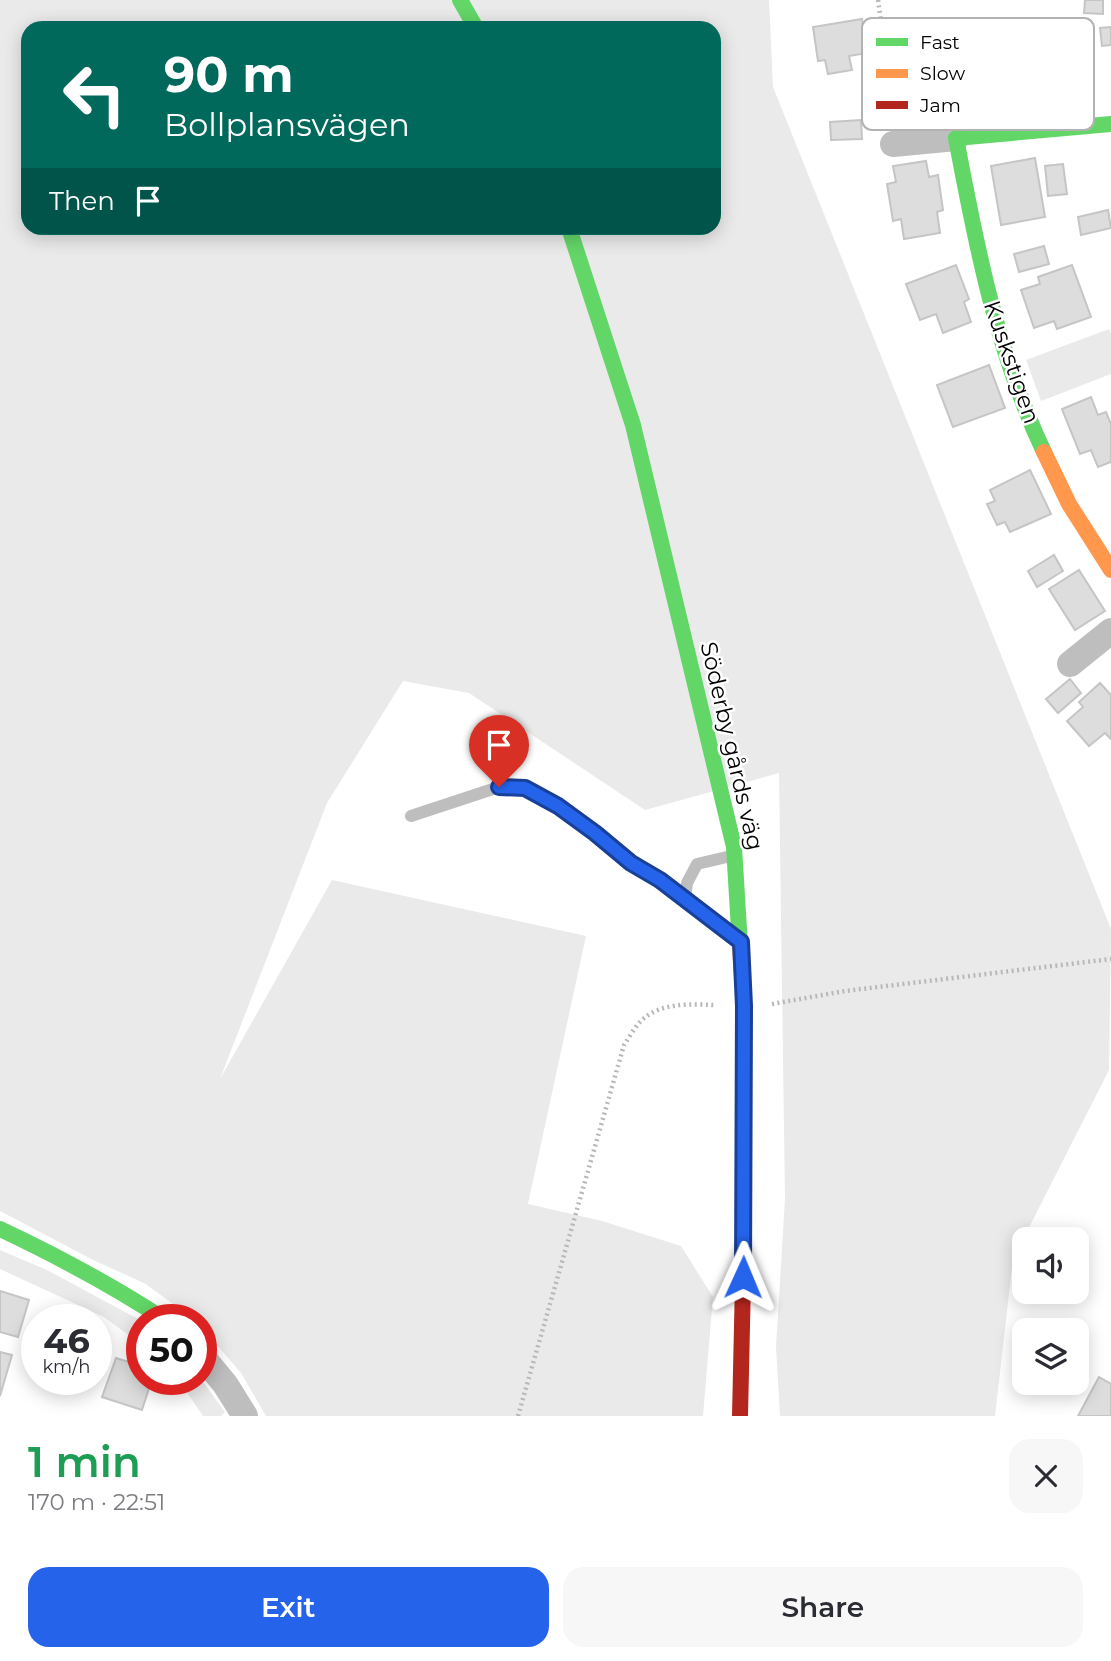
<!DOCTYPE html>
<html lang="en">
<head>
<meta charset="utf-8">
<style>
	:root { --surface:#fff; --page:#f7f7f7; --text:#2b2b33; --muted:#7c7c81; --accent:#2563eb }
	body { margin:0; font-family:Montserrat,sans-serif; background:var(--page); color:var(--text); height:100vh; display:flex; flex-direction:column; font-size:26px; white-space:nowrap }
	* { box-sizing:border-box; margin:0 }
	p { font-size:23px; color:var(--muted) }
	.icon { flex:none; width:38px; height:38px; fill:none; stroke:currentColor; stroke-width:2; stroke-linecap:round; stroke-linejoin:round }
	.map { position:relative; height:1416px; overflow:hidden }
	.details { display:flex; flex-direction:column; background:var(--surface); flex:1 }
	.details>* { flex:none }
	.top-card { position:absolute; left:21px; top:21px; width:700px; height:214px; border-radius:21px; box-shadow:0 4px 18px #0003; background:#00695c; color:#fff; overflow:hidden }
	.buttons { position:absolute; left:1012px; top:1227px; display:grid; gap:14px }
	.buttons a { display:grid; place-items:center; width:77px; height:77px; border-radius:14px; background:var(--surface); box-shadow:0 4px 18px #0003; font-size:35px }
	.speed { position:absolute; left:21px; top:1304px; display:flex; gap:14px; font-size:35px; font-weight:700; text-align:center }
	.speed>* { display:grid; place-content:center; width:91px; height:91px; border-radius:50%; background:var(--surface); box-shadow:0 4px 18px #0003; line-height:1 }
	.speed small { font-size:18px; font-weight:400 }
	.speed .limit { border:10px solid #d22; background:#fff; color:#111 }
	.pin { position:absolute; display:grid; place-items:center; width:60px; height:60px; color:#fff; margin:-72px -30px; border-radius:50% 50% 50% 0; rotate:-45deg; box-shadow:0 0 7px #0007 }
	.pin .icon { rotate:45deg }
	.me { position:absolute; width:77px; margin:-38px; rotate:1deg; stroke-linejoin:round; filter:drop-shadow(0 0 5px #0008) }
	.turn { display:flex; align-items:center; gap:24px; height:147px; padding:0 28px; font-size:32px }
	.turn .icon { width:91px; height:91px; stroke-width:2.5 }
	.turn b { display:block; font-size:49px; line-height:60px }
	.then { display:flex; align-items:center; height:66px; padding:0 28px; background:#0003; gap:14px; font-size:26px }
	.round { display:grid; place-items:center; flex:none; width:74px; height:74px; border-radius:21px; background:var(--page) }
	.summary { display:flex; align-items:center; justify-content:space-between; height:119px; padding:0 28px }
	h1 { font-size:42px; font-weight:600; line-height:52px; color:#1e9e55 }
	.primary-button { display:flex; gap:14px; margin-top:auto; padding:14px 28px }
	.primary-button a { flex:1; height:80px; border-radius:21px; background:var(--accent); color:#fff; font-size:28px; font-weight:600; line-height:80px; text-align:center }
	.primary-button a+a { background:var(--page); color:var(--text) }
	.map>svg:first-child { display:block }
	.green { fill:#eaeaea; fill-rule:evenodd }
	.building { fill:#ddd; stroke:#c5c5c5; stroke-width:2 }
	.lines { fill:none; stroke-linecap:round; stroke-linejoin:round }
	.path { stroke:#b8b8b8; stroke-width:4.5; stroke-dasharray:2 3.5; stroke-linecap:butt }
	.lane { stroke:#bebebe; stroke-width:12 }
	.street { stroke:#bebebe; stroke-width:26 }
	.fast { stroke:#63d668; stroke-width:16 }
	.slow { stroke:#ff974d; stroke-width:16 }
	.jam { stroke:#b3261e; stroke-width:16 }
	.route-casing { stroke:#184099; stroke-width:18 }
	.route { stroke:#2563eb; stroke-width:12 }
	.labels { text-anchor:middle; stroke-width:5; stroke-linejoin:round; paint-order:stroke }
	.street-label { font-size:23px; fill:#000; stroke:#fff }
	.key { fill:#fff; stroke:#b2b2b2; stroke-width:2 }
	.key-label { font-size:19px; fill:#000 }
</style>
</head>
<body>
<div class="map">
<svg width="1111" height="1416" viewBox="0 0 1111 1416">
	<rect width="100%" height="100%" fill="#fff"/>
	<g class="green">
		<path d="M0,0H769L773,87L1111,929L1109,1070L1013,1259L995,1416H780L776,1347L785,1199L779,773L645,810L469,693L403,681L327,803L220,1079L332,880L586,936L528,1204L602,1221L681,1246L713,1297L703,1416H266L241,1373L201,1327V1320L194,1319L144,1283L95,1261L0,1211ZM28,28H714V228H28Z"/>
		<polygon points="1109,329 1111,334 1111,374 1041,401 1026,360"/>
		<polygon points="0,1250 47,1270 142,1321 142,1345 104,1317 0,1269"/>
		<polygon points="178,1379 201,1379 225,1412 221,1416 203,1416"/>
	</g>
	<g class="building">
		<polygon points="1085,0 1103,0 1103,14 1084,13"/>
		<polygon points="862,19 867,53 849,56 852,70 828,74 825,60 818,61 813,27"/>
		<polygon points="1111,27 1111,45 1102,46 1100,28"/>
		<polygon points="861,120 862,139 831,140 830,122"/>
		<polygon points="1035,158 1045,217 1001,225 991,166"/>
		<polygon points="926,161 929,177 938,175 943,210 937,212 940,233 904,239 901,219 893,221 887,184 896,182 893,166"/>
		<polygon points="1063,164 1067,194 1048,196 1045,166"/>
		<polygon points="1108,210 1111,228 1081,235 1078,217"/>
		<polygon points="1044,246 1049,264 1019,272 1014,254"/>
		<polygon points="956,265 969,299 964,302 971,322 943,333 936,314 920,320 906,284"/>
		<polygon points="1072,265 1091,317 1057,329 1054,321 1034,328 1021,290 1040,284 1038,277"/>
		<polygon points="989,365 1005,408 953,427 937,385"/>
		<polygon points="1091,397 1098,415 1106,412 1111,424 1111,462 1098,467 1091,450 1080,454 1062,409"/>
		<polygon points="1030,470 1051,514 1010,532 1005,522 997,525 987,504 995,501 990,490"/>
		<polygon points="1054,555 1063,571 1037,587 1028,571"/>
		<polygon points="1079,570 1105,611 1075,630 1049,589"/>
		<polygon points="1070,679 1081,693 1058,713 1046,699"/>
		<polygon points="1100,683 1111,695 1111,739 1105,733 1089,746 1067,721 1083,707 1079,702"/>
		<polygon points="0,1291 29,1300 18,1337 0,1332"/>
		<polygon points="0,1352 12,1355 0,1396"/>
		<polygon points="116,1358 142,1366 142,1379 152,1379 142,1410 102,1397"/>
		<polygon points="1099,1377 1111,1384 1111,1416 1078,1416"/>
	</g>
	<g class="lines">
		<g class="path">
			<polyline points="878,0 895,120"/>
			<polyline points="772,1004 845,991 1111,959"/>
			<path d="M518,1416L624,1045C629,1038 634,1028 640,1022C659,1002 690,1004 714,1005"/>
		</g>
		<g class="lane">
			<polyline points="411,816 499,787 525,788 558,806 595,833 631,863 660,880 732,935"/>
			<polyline points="685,899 687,883 697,864 731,856"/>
		</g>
		<g class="street">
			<polyline points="893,144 956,138"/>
			<polyline points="1070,664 1111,631"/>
			<polyline points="201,1355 225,1384 245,1416"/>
		</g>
		<g class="fast">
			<polyline points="460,0 476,28"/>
			<polyline points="569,228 633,425 734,847 740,946"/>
			<path d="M1044,452C997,353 976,245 956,138L1111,124"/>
			<path d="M0,1229C57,1256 112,1285 165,1320"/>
		</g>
		<g class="slow">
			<polyline points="1044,452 1069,504 1111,570"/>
			<polyline points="740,946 744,1006 743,1281"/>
		</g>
		<polyline class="jam" points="740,1416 743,1281"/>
	</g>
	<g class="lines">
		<defs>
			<polyline id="route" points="499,787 525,788 558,806 595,833 631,863 660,880 741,942 744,1006 743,1277"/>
		</defs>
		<use href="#route" class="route-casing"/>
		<use href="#route" class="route"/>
	</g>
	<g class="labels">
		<g class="street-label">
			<text transform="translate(1012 362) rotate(71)" y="8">Kuskstigen</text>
			<text transform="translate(732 746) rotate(77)" y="8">Söderby gårds väg</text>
		</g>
	</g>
	<rect x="862" y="18" width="232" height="112" rx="10" class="key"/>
	<rect x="876" y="38" width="32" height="8" fill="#63d668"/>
	<rect x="876" y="69" width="32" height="9" fill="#ff974d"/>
	<rect x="876" y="101" width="32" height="8" fill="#b3261e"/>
	<g class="key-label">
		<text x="920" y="49">Fast</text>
		<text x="920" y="80">Slow</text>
		<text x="920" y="112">Jam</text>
	</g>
</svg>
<div class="buttons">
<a><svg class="icon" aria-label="sound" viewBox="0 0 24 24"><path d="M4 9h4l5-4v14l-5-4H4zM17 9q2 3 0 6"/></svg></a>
<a><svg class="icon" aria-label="layers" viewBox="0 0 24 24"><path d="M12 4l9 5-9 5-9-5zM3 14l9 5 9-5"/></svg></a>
</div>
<div class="speed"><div>46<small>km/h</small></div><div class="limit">50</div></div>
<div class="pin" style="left:499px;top:787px;background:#d93025"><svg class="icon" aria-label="arrive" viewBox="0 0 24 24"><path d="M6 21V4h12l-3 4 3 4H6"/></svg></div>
<svg class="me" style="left:743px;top:1277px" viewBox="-20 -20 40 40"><path d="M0-17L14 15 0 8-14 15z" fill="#2563eb" stroke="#fff" stroke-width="4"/></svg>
<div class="top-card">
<div class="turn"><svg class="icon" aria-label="left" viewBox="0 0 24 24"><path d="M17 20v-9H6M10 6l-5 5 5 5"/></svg><div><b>90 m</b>Bollplansvägen</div></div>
<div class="then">Then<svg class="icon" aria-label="arrive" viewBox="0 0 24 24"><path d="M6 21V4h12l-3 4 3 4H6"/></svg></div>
</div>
</div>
<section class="details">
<div class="summary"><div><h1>1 min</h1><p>170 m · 22:51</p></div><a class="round"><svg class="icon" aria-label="close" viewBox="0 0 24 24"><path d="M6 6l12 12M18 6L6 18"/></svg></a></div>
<div class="primary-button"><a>Exit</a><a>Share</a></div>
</section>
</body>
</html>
